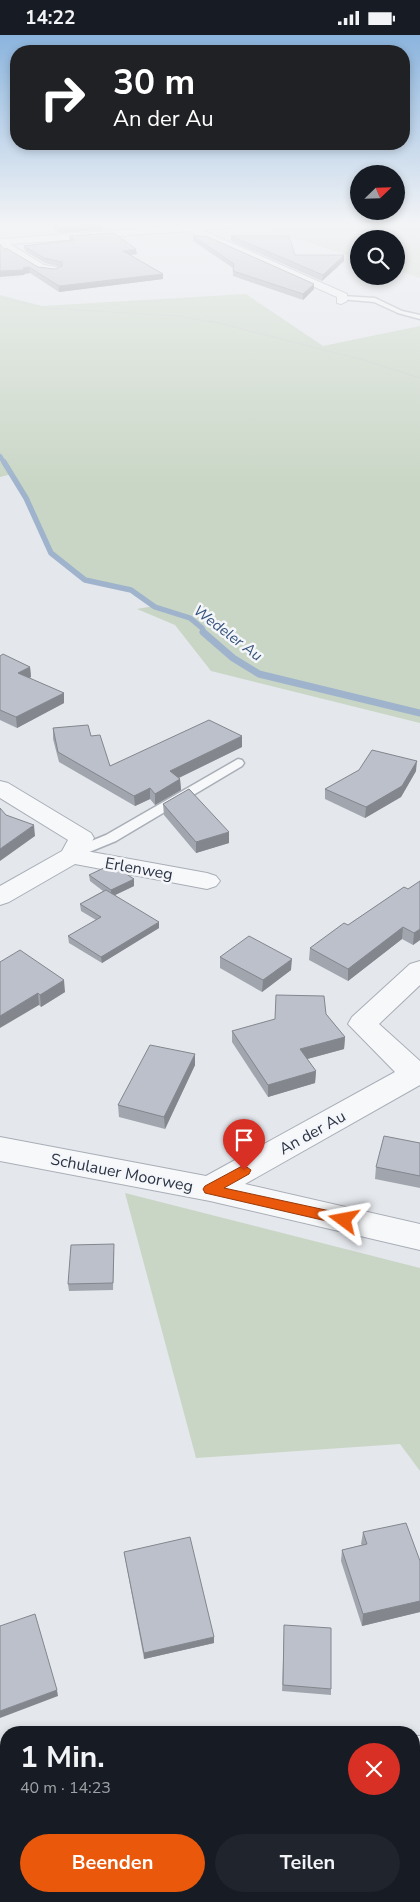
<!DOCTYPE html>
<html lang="de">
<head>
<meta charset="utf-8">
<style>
	:root { --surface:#171b24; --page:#20242c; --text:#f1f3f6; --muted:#9ea1a6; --accent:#ea580c }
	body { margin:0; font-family:"Nunito Sans",sans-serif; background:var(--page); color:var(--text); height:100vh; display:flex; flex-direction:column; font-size:19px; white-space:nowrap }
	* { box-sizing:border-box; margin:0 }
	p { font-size:16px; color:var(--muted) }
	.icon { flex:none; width:28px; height:28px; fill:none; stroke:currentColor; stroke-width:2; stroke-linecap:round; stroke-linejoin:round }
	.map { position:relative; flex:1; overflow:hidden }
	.panel { position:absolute; left:0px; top:1691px; width:420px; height:176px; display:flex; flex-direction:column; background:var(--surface); border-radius:20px 20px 0 0; box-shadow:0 2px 8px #0003 }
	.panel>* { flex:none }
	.banner { position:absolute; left:10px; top:10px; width:400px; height:105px; border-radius:20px; box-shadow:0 2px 8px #0003; background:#202124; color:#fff; overflow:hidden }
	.needle { width:32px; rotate:67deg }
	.buttons { position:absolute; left:350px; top:130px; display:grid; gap:10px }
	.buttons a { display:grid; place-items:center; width:55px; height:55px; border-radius:50%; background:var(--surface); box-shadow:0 2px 8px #0003; font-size:25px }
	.pin { position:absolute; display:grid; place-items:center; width:42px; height:42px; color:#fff; margin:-51px -21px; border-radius:50% 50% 50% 0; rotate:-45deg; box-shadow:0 0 5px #0007 }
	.pin .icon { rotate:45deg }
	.me { position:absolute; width:55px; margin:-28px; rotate:283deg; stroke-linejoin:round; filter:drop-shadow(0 0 4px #0008) }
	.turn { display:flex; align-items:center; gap:18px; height:105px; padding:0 20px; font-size:22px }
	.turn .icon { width:65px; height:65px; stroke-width:2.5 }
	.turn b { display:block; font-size:35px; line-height:42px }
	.round { display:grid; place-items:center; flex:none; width:52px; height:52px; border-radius:26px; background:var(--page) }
	.overview { display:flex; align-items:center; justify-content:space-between; height:85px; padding:0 20px }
	h1 { font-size:30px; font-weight:700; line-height:38px }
	.cta { display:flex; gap:10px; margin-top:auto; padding:10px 20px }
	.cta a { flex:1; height:58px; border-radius:30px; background:var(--accent); color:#fff; font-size:20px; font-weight:700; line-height:58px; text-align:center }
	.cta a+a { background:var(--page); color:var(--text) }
	.status { display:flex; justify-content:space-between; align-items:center; height:35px; padding:0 25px; background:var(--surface); direction:ltr }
	.status svg { height:14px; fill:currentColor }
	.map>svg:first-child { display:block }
	.green { fill:#c9d6c5 }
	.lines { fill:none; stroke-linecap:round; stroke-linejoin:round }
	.stream-far2 { stroke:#9fb4cc; stroke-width:4.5 }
	.stream-far1 { stroke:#9fb4cc; stroke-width:5.5 }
	.stream { stroke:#9fb4cc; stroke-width:7 }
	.service-casing { stroke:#a9aeb7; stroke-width:3 }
	.minor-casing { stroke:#a9aeb7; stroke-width:2 }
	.path { stroke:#c2c5cb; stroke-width:1; stroke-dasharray:1 1; stroke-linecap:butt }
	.service { fill:#f7f8fa; fill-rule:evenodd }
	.minor { fill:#f7f8fa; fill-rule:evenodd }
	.wall { fill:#a1a5ae }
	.shaded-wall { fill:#83868d }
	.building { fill:#bbc0ca; stroke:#83868d }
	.route { fill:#ea580c; stroke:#983908 }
	.labels { text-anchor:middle; stroke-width:5; stroke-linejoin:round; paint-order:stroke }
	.far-water-label { font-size:15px; font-style:italic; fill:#34527a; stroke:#f4f6f9 }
	.street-label { font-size:16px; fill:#2b3445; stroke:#f4f6f9 }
</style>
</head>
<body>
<div class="status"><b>14:22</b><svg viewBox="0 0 49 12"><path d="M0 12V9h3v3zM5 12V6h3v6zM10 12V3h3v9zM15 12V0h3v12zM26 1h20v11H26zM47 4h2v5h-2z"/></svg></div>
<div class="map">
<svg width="420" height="1867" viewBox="0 0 420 1867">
	<rect width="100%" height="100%" fill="#e4e7ec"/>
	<g class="green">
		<polygon points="251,189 420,189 420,243 396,235 396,204 359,204 359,224"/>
		<path d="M246,259L323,311L420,291V688L211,636L175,590L137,574L154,571C148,566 140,559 132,556C119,549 102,552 88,546C44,527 34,477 12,439L0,442V260L42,271Z"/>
		<polygon points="125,1158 420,1233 420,1436 400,1409 196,1423"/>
	</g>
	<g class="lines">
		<polyline class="stream-far2" points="0,421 5,429"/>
		<polyline class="stream-far1" points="4,427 26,463 51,518 85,545 131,555 155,572 190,583 202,593 204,598"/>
		<polyline class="stream" points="203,597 233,623 259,639 420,678"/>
		<defs>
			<g id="service">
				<polygon points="342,261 375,263 402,276 420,280 420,284 398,278 374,267 340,264"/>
				<polygon points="238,724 242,725 244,728 242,731 116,806 77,822 72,823 65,819 67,816 106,800"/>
			</g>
			<g id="minor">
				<path d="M206,189H242L238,192L202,195L347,259V266L341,269L337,268V262L189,196L10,209L44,230L61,233L62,235C48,248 13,220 0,211V204Z"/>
				<polygon points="0,746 8,748 91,798 94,803 86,816 207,838 216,841 220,846 216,851 207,854 75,829 9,867 0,870 0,851 62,816 68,805 0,763"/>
				<polygon points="420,926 420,950 379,989 420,1026 420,1050 245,1149 420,1189 420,1215 210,1166 0,1126 0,1102 206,1141 395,1037 348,989 352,982 410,929"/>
				<rect x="414" y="1701" width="6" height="46"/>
				<polygon points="6,1770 6,1818 0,1820 0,1772"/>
				<polygon points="414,1792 420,1794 420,1845 414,1843"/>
			</g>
		</defs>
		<use href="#service" class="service-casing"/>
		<use href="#minor" class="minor-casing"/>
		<g class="path">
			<polyline points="380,189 420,200"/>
			<polyline points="399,192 420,192"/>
			<polyline points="396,204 406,200 404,196"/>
			<polyline points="396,220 420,231"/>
			<polyline points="0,244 19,242"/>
			<polyline points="0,263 47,273 178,281 219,288 367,326 420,343"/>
		</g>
		<use href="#service" class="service"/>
		<use href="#minor" class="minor"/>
	</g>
	<g class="wall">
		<polygon points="53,189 102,189 102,195 59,198 53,193"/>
		<polygon points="69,201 137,219 131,220 163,239 163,244 59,257 30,238 24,239 25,240 5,215 38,232 55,234 61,232 45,228 25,216 24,211 70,205"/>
		<polygon points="193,201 314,249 314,254 303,265 233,241 233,233 193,206"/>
		<polygon points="231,201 295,220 344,226 322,246 231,206"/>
		<polygon points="0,621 30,632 31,642 29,643 64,658 64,668 17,693 0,685"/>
		<polygon points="53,693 91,701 110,731 242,712 179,743 180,744 181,755 155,770 150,764 135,771 59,727 53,704"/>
		<polygon points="416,736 401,762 365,783 325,764 325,754"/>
		<polygon points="163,769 229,808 196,818 164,780"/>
		<polygon points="89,840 134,851 115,860 159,893 102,928 69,908 68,901 96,885 81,876 80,869 103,856 90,846"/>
		<polygon points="404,852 420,905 413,910 402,904 348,946 309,925 310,913 348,890"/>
		<polygon points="220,922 291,935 262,957 220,933"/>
		<polygon points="0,927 65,957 41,972"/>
		<polygon points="326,979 345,1002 344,1014 307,1024 316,1036 315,1048 268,1062 232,1007 232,996"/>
		<polygon points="195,1019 195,1030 165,1094 119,1082 118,1070"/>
		<polygon points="420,1108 420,1153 375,1144 376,1132"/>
		<polygon points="114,1216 113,1255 69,1256 68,1249"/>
		<polygon points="363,1497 420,1526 420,1577 362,1591 341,1526 342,1515 362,1510 361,1509"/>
		<polygon points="124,1517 214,1602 214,1608 144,1624 125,1523"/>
		<polygon points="284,1596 331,1654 331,1660 282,1656"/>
	</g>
	<g class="shaded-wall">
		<polygon points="102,189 102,195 59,198 59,192"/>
		<polygon points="136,214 137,219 123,221 123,216"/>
		<polygon points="344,220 344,226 322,246 323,240"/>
		<polygon points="29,232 30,238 24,239 25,240 0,242 0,236"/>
		<polygon points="163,239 163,244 59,257 59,251"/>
		<polygon points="314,249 314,254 303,265 303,259"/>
		<polygon points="30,632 31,642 19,648 18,638"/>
		<polygon points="64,658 64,668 17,693 16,682"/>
		<polygon points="242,701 242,712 170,747 170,736"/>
		<polygon points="417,726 416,736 401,762 365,783 366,772"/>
		<polygon points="180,744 181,755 155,770 155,759"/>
		<polygon points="150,753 150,764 135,771 134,761"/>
		<polygon points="34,790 35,801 0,826 0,814"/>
		<polygon points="229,797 229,808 196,818 196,807"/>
		<polygon points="134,844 134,851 111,862 111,855"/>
		<polygon points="159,887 159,893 102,928 101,922"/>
		<polygon points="403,892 402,904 348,946 348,934"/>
		<polygon points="420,894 420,905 413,910 414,898"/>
		<polygon points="292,924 291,935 262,957 263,945"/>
		<polygon points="64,945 65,957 41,972 40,960"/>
		<polygon points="38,958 39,970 0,993 0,981"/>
		<polygon points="345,1002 344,1014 300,1026 300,1014"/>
		<polygon points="195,1019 195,1030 165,1094 164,1082"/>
		<polygon points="316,1036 315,1048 268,1062 268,1050"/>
		<polygon points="420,1566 420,1577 362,1591 363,1579"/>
		<polygon points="214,1602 214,1608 144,1624 144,1618"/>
		<polygon points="57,1655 58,1661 0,1683 0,1676"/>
	</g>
	<g class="building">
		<polygon points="54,189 102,189 59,192"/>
		<polygon points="114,198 136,214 123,216 163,239 59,251 29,232 23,233 24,235 0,236 0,209 5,215 6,213 38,232 55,234 62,231 62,227 44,223 24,211 74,205 69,201"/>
		<polygon points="193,201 206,201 314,249 303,259 233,236 234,229"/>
		<polygon points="231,201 289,201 295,220 344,220 323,240"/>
		<polygon points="3,619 30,632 18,638 64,658 16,682 0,675 0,621"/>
		<polygon points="209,685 242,701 170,736 180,744 155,759 150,753 134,761 58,717 53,693 88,690 91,701 100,700 110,731"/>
		<polygon points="372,715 417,726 402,751 366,772 325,754 359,735"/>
		<polygon points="189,754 229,797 196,807 163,769"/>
		<polygon points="0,773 6,780 34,790 0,814"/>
		<polygon points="108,831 117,833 134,844 111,855 89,840"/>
		<polygon points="420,846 420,894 414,898 403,892 348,934 310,913 344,888 348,890 404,852 408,854"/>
		<polygon points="106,855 159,887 101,922 68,901 101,882 80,869"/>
		<polygon points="249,901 292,924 263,945 220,922"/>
		<polygon points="20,915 64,945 40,960 38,958 0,981 0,927"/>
		<polygon points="276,960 324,961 326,979 345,1002 300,1014 316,1036 268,1050 232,996 275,984"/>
		<polygon points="150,1010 195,1019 164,1082 118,1070"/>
		<polygon points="384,1101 420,1108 420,1141 376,1132"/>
		<polygon points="114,1209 113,1248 68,1249 71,1210"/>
		<polygon points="406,1488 420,1526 420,1566 363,1579 342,1515 367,1509 363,1497"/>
		<polygon points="190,1502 214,1602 144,1618 124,1517"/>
		<polygon points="35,1579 57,1655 0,1676 0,1591"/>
		<polygon points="284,1590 331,1593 331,1654 283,1650"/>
	</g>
	<linearGradient id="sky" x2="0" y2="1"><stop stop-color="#8bb4dd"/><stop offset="0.42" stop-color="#f3f4f6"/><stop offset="1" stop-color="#f3f4f6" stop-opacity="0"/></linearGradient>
	<rect width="420" height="450" fill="url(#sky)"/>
	<polygon class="route" points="244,1130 251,1135 249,1139 224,1153 344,1179 349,1181 351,1185 349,1189 344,1190 205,1158 203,1154 205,1151"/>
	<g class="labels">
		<g class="far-water-label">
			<text transform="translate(228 598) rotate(37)" y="5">Wedeler Au</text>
		</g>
		<g class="street-label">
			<text transform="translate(139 833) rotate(10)" y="6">Erlenweg</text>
			<text transform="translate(312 1097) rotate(-29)" y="6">An der Au</text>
			<text transform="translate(122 1137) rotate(11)" y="6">Schulauer Moorweg</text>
		</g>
	</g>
</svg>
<div class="buttons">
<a><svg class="needle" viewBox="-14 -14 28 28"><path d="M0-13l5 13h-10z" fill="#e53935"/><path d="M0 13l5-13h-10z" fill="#9ea1a6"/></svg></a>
<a><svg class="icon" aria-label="search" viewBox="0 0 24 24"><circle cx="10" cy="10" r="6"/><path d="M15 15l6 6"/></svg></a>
</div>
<div class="pin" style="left:244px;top:1135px;background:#d93025"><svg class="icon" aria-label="arrive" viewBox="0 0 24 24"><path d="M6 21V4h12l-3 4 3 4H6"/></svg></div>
<svg class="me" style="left:344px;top:1185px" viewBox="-20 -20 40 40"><path d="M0-17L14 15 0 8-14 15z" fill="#ea580c" stroke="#fff" stroke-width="4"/></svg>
<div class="banner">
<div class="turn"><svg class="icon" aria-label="right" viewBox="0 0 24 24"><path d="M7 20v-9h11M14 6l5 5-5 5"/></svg><div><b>30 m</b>An der Au</div></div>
</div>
<section class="panel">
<div class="overview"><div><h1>1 Min.</h1><p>40 m · 14:23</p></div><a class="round" style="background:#d93025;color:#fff"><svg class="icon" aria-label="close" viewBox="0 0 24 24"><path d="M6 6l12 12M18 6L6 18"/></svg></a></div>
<div class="cta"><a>Beenden</a><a>Teilen</a></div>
</section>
</div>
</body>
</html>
